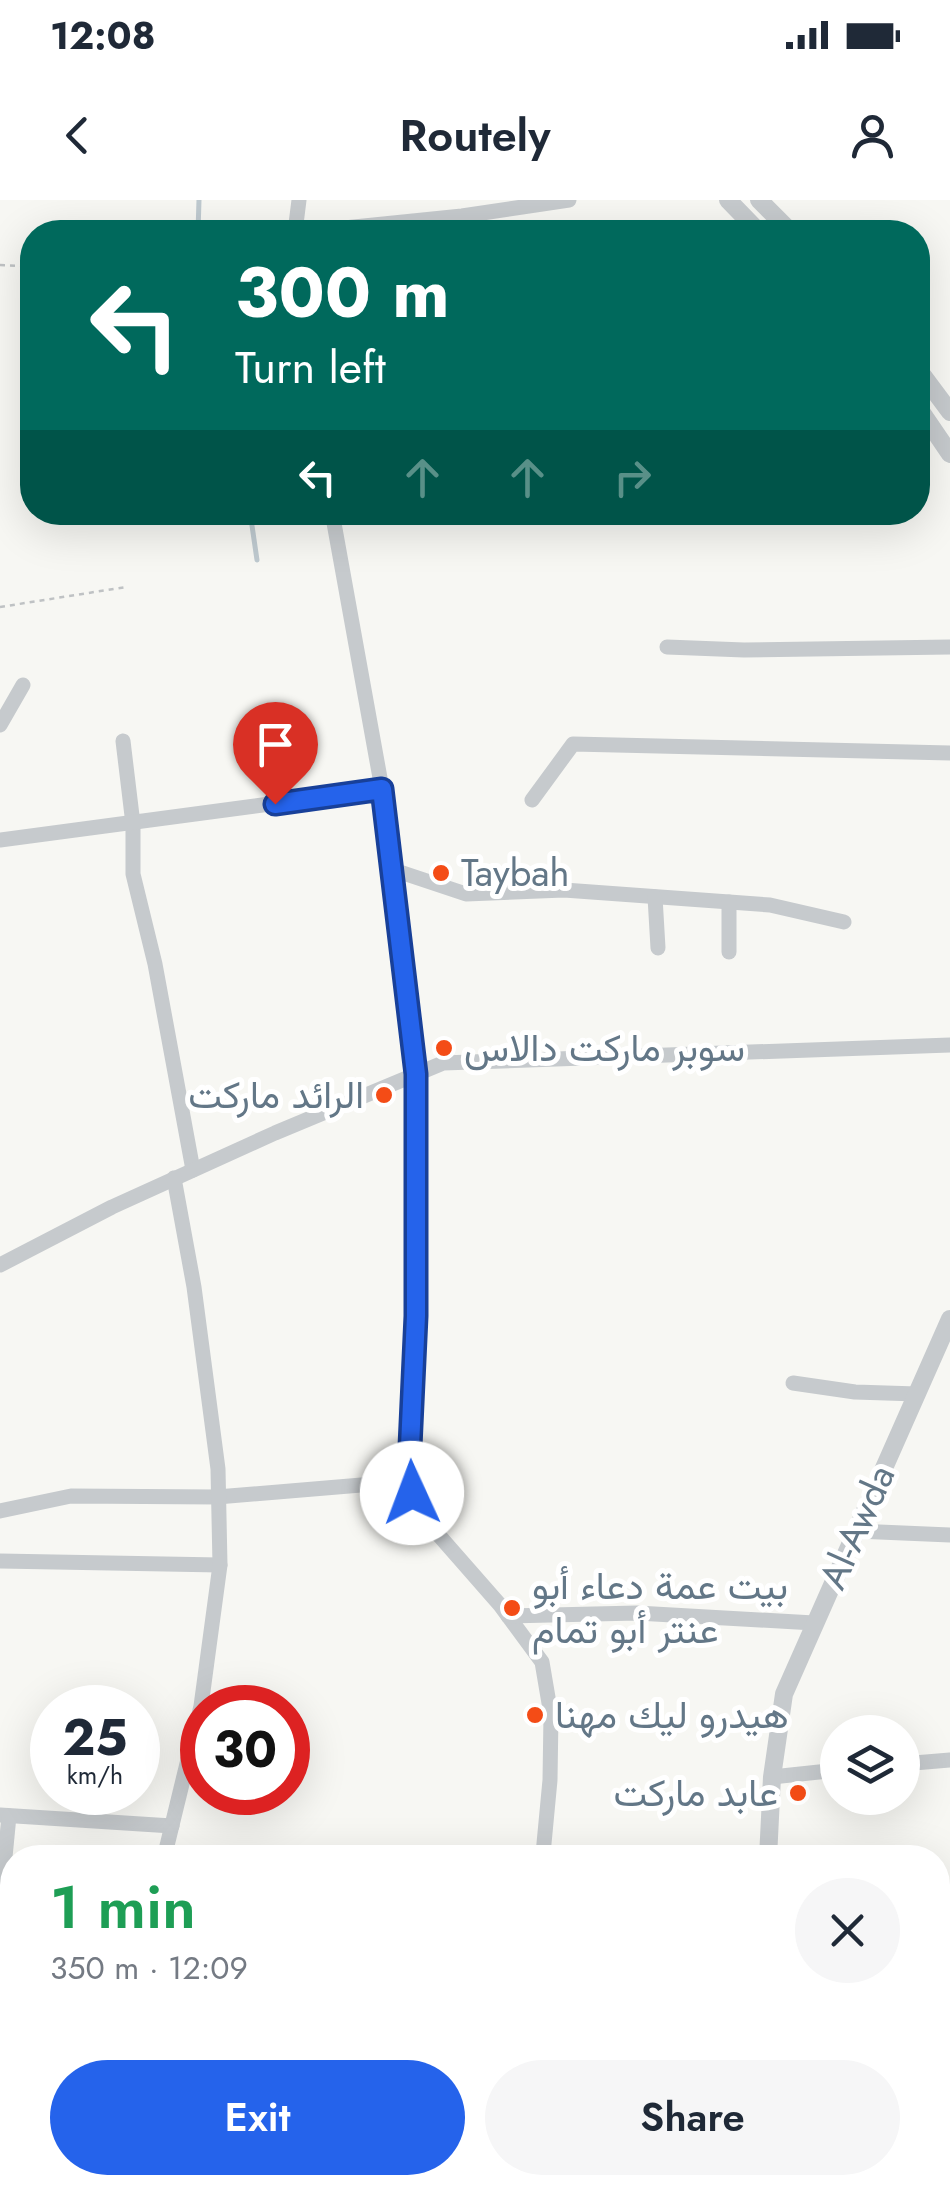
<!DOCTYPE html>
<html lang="en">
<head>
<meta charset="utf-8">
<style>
	:root { --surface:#fff; --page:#f6f6f7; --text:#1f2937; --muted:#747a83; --accent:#2563eb }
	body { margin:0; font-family:Jost,Vazirmatn,sans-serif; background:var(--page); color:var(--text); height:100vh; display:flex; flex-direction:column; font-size:38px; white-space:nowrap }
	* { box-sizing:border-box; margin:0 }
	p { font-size:32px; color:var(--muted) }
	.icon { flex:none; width:55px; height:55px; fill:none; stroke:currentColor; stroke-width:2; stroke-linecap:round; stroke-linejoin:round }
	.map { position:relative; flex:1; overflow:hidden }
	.drawer { position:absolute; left:0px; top:1645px; width:950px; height:350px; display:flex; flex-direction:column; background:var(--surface); border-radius:40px 40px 0 0; box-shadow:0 10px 40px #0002 }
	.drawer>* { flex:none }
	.banner { position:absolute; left:20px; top:20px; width:910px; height:305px; border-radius:40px; box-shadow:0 10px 40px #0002; background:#00695c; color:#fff; overflow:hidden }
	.fabs { position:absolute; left:820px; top:1515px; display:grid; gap:20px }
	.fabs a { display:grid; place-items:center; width:100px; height:100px; border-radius:50%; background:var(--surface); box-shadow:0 10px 40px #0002; font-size:50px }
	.speed { position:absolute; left:30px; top:1485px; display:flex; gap:20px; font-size:50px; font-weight:700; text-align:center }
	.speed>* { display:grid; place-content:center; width:130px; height:130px; border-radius:50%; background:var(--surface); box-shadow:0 10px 40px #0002; line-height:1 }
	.speed small { font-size:25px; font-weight:400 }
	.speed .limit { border:15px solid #d22; background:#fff; color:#111 }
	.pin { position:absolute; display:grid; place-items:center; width:85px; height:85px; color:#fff; margin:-102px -42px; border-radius:50% 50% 50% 0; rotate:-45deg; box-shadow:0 0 10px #0007 }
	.pin .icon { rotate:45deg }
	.me { position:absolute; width:110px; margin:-55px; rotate:358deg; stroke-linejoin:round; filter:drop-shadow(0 0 8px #0008) }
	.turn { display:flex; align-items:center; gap:35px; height:210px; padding:0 50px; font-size:45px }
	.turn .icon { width:130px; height:130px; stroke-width:2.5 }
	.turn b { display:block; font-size:70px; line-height:85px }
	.lanes { display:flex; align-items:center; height:95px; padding:0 50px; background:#0003; justify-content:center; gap:50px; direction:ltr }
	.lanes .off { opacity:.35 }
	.round { display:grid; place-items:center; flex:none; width:105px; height:105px; border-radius:52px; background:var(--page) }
	.overview { display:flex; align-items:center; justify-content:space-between; height:170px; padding:0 50px }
	h1 { font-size:60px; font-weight:600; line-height:75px; color:#1e9e55 }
	.cta { display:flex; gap:20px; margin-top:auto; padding:20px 50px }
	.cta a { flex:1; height:115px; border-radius:60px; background:var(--accent); color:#fff; font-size:40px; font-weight:600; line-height:115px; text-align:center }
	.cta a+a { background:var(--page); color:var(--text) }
	.status { display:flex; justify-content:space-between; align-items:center; height:70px; padding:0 50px; background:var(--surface); direction:ltr }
	.status svg { height:28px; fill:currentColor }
	header { display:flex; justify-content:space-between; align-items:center; height:130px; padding:0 50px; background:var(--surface); font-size:45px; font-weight:600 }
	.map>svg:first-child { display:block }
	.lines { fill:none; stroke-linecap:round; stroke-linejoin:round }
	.stream { stroke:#bfcad0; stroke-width:5 }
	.path { stroke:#bfc2c4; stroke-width:2.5; stroke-dasharray:5 5; stroke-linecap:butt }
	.service { stroke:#c6cacd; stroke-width:8 }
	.minor { stroke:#c6cacd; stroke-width:15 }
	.tertiary { stroke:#c6cacd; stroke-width:18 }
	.primary { stroke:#d4d9dd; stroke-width:22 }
	.route-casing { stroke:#184099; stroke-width:25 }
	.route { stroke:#2563eb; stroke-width:18 }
	.poi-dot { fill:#f44c16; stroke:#fff; stroke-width:4 }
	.labels { text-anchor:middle; stroke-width:10; stroke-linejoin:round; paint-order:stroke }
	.poi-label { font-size:38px; fill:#637787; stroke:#fff; text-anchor:start }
	.street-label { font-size:38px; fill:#637787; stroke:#fff }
</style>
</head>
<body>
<div class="status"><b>12:08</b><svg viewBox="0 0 49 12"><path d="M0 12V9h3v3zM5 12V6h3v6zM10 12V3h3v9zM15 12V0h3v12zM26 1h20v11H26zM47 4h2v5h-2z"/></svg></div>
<header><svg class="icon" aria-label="back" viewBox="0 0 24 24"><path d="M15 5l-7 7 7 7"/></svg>Routely<svg class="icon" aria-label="person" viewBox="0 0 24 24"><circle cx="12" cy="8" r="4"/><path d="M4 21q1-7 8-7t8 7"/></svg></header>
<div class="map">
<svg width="950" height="1995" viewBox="0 0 950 1995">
	<rect width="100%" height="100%" fill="#f7f7f3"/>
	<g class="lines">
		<g class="stream">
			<polyline points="198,32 199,0"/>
			<polyline points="250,312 257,360"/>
		</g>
		<g class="path">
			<polyline points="0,65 23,66 32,73"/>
			<polyline points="0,407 126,387"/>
		</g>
		<g class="service">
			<polyline points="938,1706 950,1706"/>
			<polyline points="938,1710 950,1721"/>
			<polyline points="938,1761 949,1842"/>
		</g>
		<g class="minor">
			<polyline points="295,32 299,0"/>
			<polyline points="305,32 462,16 569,0"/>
			<polyline points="332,312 382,589 415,875 416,1116 409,1281 422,1316 500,1405 542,1462 551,1515 550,1580 543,1654"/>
			<polyline points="667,447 744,450 950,447"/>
			<polyline points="0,525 23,485"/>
			<polyline points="123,541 133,624 133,674 155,764 193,970"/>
			<polyline points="532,600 573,544 950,553"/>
			<polyline points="0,640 382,589"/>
			<polyline points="391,669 466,694 564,690 770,705 844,722"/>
			<polyline points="655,697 658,748"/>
			<polyline points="729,752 729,702"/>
			<polyline points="0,1065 112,1007 275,933 443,863 950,845"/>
			<polyline points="793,1183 855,1192 917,1194"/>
			<polyline points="0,1311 71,1296 217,1297 409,1281"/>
			<polyline points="856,1331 950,1335"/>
			<polyline points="0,1361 220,1365"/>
			<polyline points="508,1416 637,1413 814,1423"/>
			<polyline points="902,1564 950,1560"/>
			<polyline points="772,1577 838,1570"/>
			<polyline points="0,1615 172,1626"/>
			<polyline points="164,1658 201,1506 220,1365 218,1269 194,1087 174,978"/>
			<polyline points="482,1658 522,1654 586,1658"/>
			<polyline points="0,1708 9,1616"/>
			<polyline points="0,1766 12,1767"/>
		</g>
		<g class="tertiary">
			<polyline points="728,0 759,32"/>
			<polyline points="759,0 791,32"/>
			<polyline points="918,169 950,212"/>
			<polyline points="918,207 950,254"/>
			<polyline points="768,1658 772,1577 784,1494 950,1119"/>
			<polyline points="0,1925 12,1924"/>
			<polyline points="0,1950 12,1954"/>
			<polyline points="113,1982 164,1995"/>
		</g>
		<g class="primary">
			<polyline points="938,1955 950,1954"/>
			<path d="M712,1982C727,1995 743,1995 758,1982"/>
		</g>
	</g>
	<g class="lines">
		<defs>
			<polyline id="route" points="275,604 382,589 416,874 416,1116 409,1268 412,1293"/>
		</defs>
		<use href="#route" class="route-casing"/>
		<use href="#route" class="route"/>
	</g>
	<g class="poi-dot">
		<circle cx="441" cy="673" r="10"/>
		<circle cx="444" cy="848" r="10"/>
		<circle cx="384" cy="895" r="10"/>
		<circle cx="512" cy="1408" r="10"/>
		<circle cx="535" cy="1515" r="10"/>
		<circle cx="798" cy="1593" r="10"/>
	</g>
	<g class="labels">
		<g class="poi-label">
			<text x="461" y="686">Taybah</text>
			<text x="464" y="861">سوبر ماركت دالاس</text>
			<text x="364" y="908" text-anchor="end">الرائد ماركت</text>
			<text x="532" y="1399">بيت عمة دعاء أبو<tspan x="532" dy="44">عنتر أبو تمام</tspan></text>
			<text x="555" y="1528">هيدرو ليك مهنا</text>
			<text x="778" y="1606" text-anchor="end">عابد ماركت</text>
		</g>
		<g class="street-label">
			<text transform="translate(857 1327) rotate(-66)" y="13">Al-Awda</text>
		</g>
	</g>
</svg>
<div class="fabs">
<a><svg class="icon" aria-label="layers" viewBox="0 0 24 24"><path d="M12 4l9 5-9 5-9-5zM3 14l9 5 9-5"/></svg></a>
</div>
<div class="speed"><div>25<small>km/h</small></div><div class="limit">30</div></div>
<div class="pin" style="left:275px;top:604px;background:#d93025"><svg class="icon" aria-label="arrive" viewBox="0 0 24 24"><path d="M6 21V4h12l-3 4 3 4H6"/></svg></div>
<svg class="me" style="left:412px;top:1293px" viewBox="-20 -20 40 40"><circle r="19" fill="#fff"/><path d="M0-13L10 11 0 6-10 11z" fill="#2563eb"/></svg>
<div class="banner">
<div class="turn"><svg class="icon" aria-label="left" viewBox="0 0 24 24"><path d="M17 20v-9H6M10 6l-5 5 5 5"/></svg><div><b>300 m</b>Turn left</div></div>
<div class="lanes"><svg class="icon" aria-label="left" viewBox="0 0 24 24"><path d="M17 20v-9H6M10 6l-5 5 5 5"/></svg><svg class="icon off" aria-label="ahead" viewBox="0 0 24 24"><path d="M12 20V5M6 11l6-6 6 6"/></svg><svg class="icon off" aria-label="ahead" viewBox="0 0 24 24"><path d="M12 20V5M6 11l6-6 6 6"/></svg><svg class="icon off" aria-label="right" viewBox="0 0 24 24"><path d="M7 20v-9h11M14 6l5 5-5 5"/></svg></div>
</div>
<section class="drawer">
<div class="overview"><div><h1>1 min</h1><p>350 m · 12:09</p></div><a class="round"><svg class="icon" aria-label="close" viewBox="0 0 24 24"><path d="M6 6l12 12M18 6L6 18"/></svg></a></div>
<div class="cta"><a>Exit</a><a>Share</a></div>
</section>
</div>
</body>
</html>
